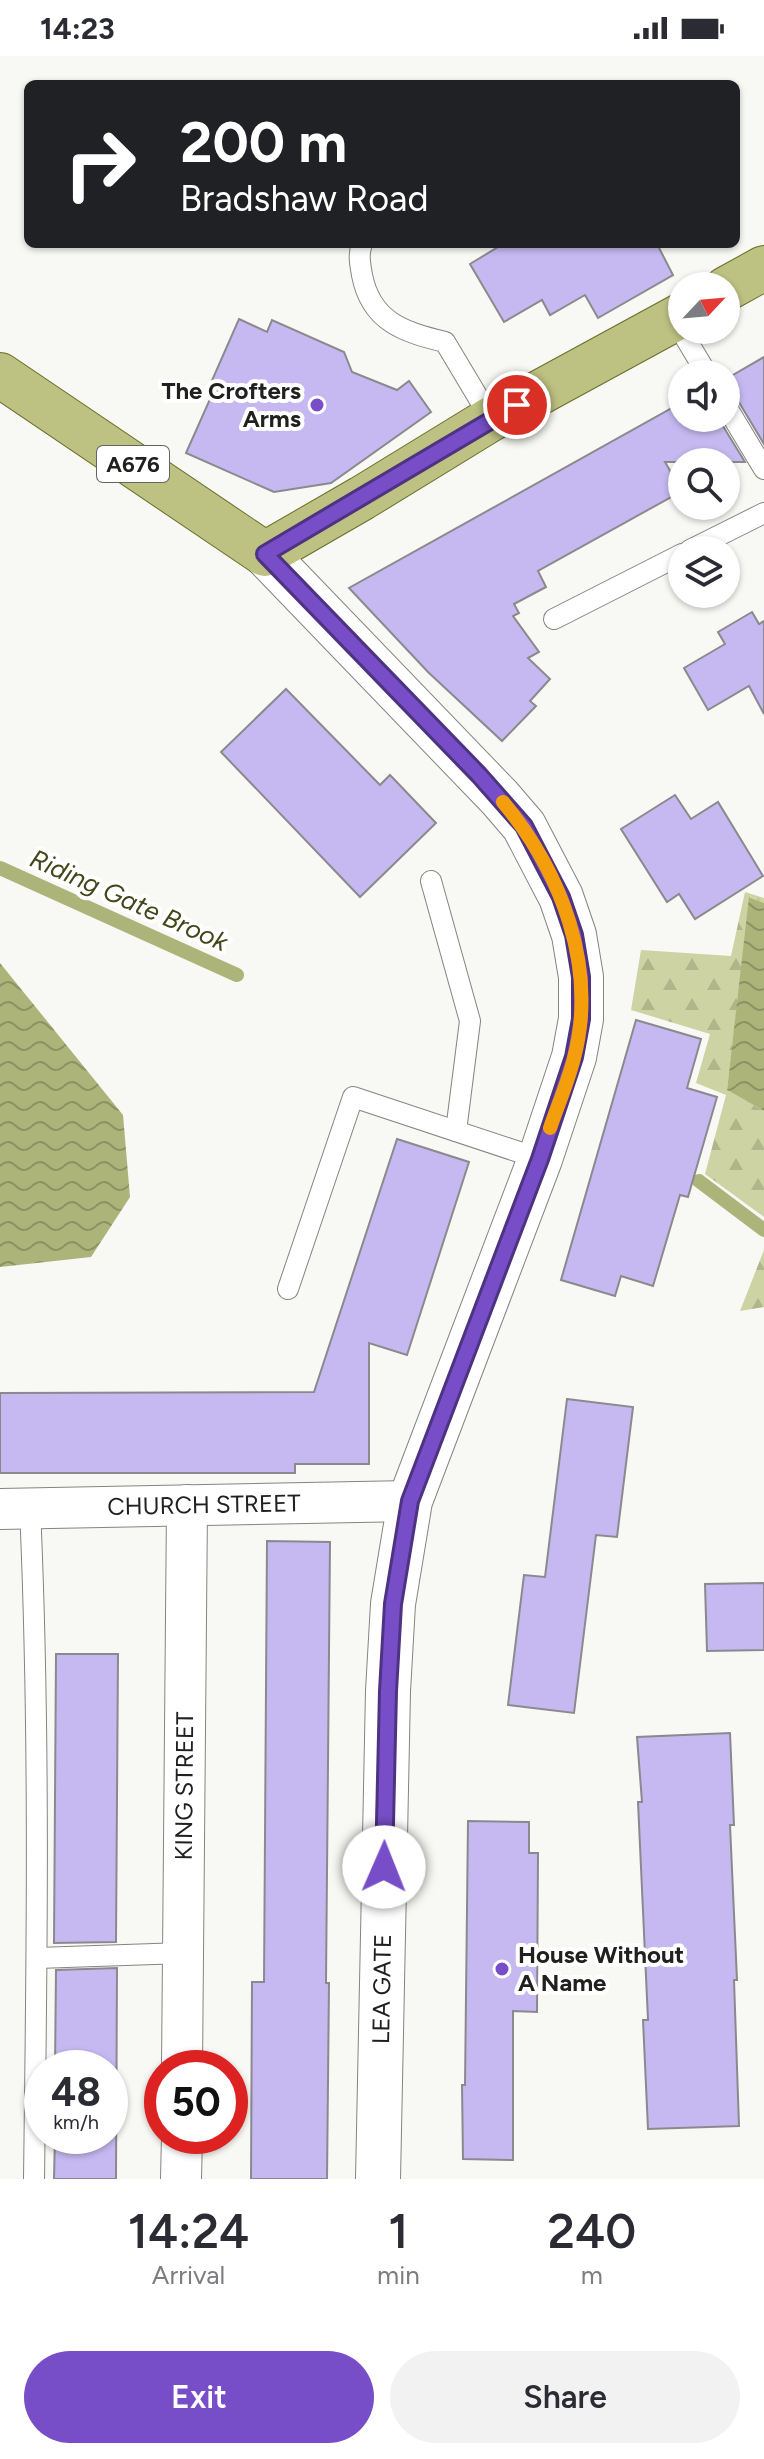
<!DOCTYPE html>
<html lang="en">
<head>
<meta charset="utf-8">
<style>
	:root { --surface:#fff; --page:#f2f2f3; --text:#2b2b33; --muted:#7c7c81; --accent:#774ec7 }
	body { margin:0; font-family:Figtree,sans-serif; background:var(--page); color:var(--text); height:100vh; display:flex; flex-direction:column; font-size:30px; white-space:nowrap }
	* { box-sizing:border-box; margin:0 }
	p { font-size:26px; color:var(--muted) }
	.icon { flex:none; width:44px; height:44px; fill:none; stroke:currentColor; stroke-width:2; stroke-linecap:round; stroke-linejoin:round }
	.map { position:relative; height:2123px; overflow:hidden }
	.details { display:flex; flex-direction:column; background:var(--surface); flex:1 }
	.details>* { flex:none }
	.hud { position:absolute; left:24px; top:24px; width:716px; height:168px; border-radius:12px; box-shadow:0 2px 6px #0004; background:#202124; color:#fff; overflow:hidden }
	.needle { width:52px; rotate:64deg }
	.buttons { position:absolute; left:668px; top:216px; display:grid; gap:16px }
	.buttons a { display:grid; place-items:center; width:72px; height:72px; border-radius:50%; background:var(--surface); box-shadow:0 2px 6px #0004; font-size:40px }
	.speed { position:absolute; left:24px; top:1994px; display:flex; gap:16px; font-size:40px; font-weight:700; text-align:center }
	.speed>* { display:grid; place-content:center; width:104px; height:104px; border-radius:50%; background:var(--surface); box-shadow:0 2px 6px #0004; line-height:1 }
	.speed small { font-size:20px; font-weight:400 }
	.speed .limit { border:12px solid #d22; background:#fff; color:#111 }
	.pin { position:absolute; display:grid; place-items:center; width:68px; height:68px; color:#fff; margin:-34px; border:4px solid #fff; border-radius:50%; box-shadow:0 2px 8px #0007 }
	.me { position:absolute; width:88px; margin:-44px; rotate:1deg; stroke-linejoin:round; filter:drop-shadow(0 0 6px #0008) }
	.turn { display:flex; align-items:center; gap:28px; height:168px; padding:0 24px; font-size:36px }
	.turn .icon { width:104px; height:104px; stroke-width:2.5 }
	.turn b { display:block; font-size:56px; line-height:68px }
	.eta { display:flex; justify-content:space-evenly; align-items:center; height:136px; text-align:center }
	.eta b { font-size:48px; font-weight:600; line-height:56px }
	.button { display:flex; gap:16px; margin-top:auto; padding:16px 24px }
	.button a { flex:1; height:92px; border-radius:48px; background:var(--accent); color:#fff; font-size:32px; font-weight:600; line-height:92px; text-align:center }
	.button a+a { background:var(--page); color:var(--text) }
	.status { display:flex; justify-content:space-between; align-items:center; height:56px; padding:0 40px; background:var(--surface); direction:ltr }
	.status svg { height:22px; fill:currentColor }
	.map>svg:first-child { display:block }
	.forest { fill:url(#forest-firs) }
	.water { fill:url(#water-waves) }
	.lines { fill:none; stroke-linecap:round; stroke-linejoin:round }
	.stream { stroke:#adb479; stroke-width:14 }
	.building { fill:#c6b9f1; stroke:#8a898d; stroke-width:2 }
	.service-casing { stroke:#848480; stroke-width:22 }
	.minor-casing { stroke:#848480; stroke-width:42 }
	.secondary-casing { stroke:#848480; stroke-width:46 }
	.primary-casing { stroke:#696e29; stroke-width:46 }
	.service { stroke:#fff; stroke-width:20 }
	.minor { stroke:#fff; stroke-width:40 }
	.secondary { stroke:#fff; stroke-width:44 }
	.primary { stroke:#bdc182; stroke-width:44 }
	.route-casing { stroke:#4d3381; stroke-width:20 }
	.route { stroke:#774ec7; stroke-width:14 }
	.slow { stroke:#f59e0b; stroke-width:14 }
	.poi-dot { fill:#774ec7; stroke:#fff; stroke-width:3 }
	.labels { text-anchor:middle; stroke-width:8; stroke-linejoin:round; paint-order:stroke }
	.shield { fill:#fff; stroke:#636362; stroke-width:2 }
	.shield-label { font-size:22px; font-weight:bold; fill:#20201f }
	.poi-label { font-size:24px; font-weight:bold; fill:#20201f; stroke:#fff; text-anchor:end }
	.street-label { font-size:24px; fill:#20201f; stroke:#fff }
	.water-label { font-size:26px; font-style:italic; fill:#424619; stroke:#fff }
</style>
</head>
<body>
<div class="status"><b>14:23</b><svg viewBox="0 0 49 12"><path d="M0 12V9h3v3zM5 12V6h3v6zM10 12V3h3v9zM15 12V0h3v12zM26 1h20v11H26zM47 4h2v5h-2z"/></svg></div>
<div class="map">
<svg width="764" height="2123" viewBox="0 0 764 2123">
	<defs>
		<pattern id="forest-firs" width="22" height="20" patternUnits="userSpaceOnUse" patternTransform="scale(2)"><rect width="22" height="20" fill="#cdd3a2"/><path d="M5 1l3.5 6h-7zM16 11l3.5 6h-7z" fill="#b0b58b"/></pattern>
		<pattern id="water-waves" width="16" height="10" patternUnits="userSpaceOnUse" patternTransform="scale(2)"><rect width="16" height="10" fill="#adb479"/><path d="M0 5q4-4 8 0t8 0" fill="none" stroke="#8c9263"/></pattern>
	</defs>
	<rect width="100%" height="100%" fill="#f8f9f4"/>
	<g class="forest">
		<polygon points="745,836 764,842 764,847 750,841 727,1034 764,1055 764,1161 705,1118 726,1039 696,1027 710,978 631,954 641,894 731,900"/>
		<polygon points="764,1194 764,1251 740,1255"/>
	</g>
	<g class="water">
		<polygon points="749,841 764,847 764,1055 727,1034"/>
		<polygon points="0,907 123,1059 130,1141 91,1201 0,1211"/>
	</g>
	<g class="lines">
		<g class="stream">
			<polyline points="0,812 237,919"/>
			<polyline points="699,1125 764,1174"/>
		</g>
	</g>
	<g class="building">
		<polygon points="503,188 657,188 673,219 598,262 585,239 550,259 542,244 504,266 470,208"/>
		<polygon points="239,263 267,276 272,264 344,296 352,316 397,334 409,325 431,356 331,427 274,436 186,397 211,341 206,338"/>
		<polygon points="764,301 764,388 737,343 726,337 726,323"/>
		<polygon points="681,347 682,362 718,362 745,406 665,406 682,435 538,515 546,531 514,548 519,557 513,560 539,596 528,602 550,623 530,645 536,650 502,685 428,616 349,532"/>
		<polygon points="752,556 759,568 764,565 764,658 749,630 708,654 684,612 725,588 718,576"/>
		<polygon points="286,633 380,729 390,719 436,767 360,841 221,696"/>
		<polygon points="675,739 691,763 718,746 763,820 695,863 679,838 667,846 621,773"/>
		<polygon points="636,964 701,983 687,1032 717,1041 688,1141 680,1139 653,1230 621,1220 615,1240 561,1224"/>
		<polygon points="397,1083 469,1106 407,1299 369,1287 369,1408 295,1408 295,1417 0,1417 0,1337 314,1336"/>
		<polygon points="567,1343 633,1351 617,1481 596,1479 574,1657 508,1649 524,1519 545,1521"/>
		<polygon points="267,1485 330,1486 326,1927 329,1927 327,2123 251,2123 252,1926 264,1926"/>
		<polygon points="764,1527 764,1594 707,1595 705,1528"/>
		<polygon points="56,1598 118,1598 116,1886 54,1887"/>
		<polygon points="730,1677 734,1769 730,1769 737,1924 734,1924 739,2070 648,2073 643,1964 648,1964 638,1746 642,1746 637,1681"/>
		<polygon points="468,1765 529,1766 529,1797 538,1797 537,1956 513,1955 513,2104 463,2103 462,2029 465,2029"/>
		<polygon points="117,1912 116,2123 54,2123 55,2080 110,2080 110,2012 55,2012 56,1914"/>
	</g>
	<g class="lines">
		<defs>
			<g id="service">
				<path d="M362,188C358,199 360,207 362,219C371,266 404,276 445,286L491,363"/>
				<polyline points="674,263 707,318"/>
				<polyline points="726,350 764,413"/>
				<polyline points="690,494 764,457"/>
				<polyline points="554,563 682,498"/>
				<polyline points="431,825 470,965 456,1075"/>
				<polyline points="288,1233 353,1041 540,1103"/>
				<path d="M30,1452C40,1676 37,1899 34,2123"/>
				<polyline points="37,1902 184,1897"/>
			</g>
			<g id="minor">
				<path id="s1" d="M0,1453L410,1445"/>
				<path id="s2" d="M182,2012L187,1449"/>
				<polyline points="181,2123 182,2080"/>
			</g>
			<polyline id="secondary" points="265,498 500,742 524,770 561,841 574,879 581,921 581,963 574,1001 540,1103 410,1445 393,1548 388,1635 378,2123"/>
			<g id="primary">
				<polyline points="726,233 764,212"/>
				<polyline points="0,319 265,498 362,442 491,363 682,259"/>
			</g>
		</defs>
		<use href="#service" class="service-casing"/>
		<use href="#minor" class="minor-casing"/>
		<use href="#secondary" class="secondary-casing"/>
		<use href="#primary" class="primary-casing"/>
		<use href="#service" class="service"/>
		<use href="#minor" class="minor"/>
		<use href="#secondary" class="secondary"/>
		<use href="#primary" class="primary"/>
	</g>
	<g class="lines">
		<defs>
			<polyline id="route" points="384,1811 388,1635 393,1548 410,1445 540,1103 574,1001 581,963 581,921 574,879 561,841 524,770 479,719 265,498 517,349"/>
		</defs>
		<use href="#route" class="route-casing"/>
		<use href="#route" class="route"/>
		<path class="slow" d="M503,746C561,816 598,911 574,1002C568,1026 558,1049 550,1072"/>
	</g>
	<g class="poi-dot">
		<circle cx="317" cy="349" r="8"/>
		<circle cx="502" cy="1913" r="8"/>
	</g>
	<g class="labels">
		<rect class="shield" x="97" y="390" width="72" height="36" rx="6"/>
		<g class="shield-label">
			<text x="133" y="416">A676</text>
		</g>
		<g class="poi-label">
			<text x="301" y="343">The Crofters<tspan x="301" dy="28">Arms</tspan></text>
			<text x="518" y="1907" text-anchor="start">House Without<tspan x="518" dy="28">A Name</tspan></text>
		</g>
		<g class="street-label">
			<text dy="8" stroke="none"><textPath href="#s1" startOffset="204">CHURCH STREET</textPath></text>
			<text dy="8" stroke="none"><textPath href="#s2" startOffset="282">KING STREET</textPath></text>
			<text transform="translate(382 1933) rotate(-89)" y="8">LEA GATE</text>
		</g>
		<g class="water-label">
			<text transform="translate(129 844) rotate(24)" y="9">Riding Gate Brook</text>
		</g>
	</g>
</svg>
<div class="buttons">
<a><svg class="needle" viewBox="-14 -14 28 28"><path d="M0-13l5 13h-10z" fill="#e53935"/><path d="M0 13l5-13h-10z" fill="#7c7c81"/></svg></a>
<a><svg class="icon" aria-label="sound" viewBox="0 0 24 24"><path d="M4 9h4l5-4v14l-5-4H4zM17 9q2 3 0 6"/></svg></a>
<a><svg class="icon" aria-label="search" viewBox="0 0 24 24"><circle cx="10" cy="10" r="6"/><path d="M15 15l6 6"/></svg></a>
<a><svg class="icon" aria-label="layers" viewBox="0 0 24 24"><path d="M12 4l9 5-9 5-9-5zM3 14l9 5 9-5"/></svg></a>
</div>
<div class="speed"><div>48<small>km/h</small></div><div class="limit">50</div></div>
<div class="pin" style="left:517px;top:349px;background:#d93025"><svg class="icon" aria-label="arrive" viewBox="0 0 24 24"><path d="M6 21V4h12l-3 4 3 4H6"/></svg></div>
<svg class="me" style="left:384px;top:1811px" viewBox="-20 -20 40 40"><circle r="19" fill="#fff"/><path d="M0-13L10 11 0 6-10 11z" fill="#774ec7"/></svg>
<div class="hud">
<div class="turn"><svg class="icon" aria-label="right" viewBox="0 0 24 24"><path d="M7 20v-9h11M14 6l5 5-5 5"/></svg><div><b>200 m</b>Bradshaw Road</div></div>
</div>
</div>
<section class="details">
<div class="eta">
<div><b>14:24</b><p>Arrival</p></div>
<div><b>1</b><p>min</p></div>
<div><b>240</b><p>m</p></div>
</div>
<div class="button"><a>Exit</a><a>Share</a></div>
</section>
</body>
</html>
